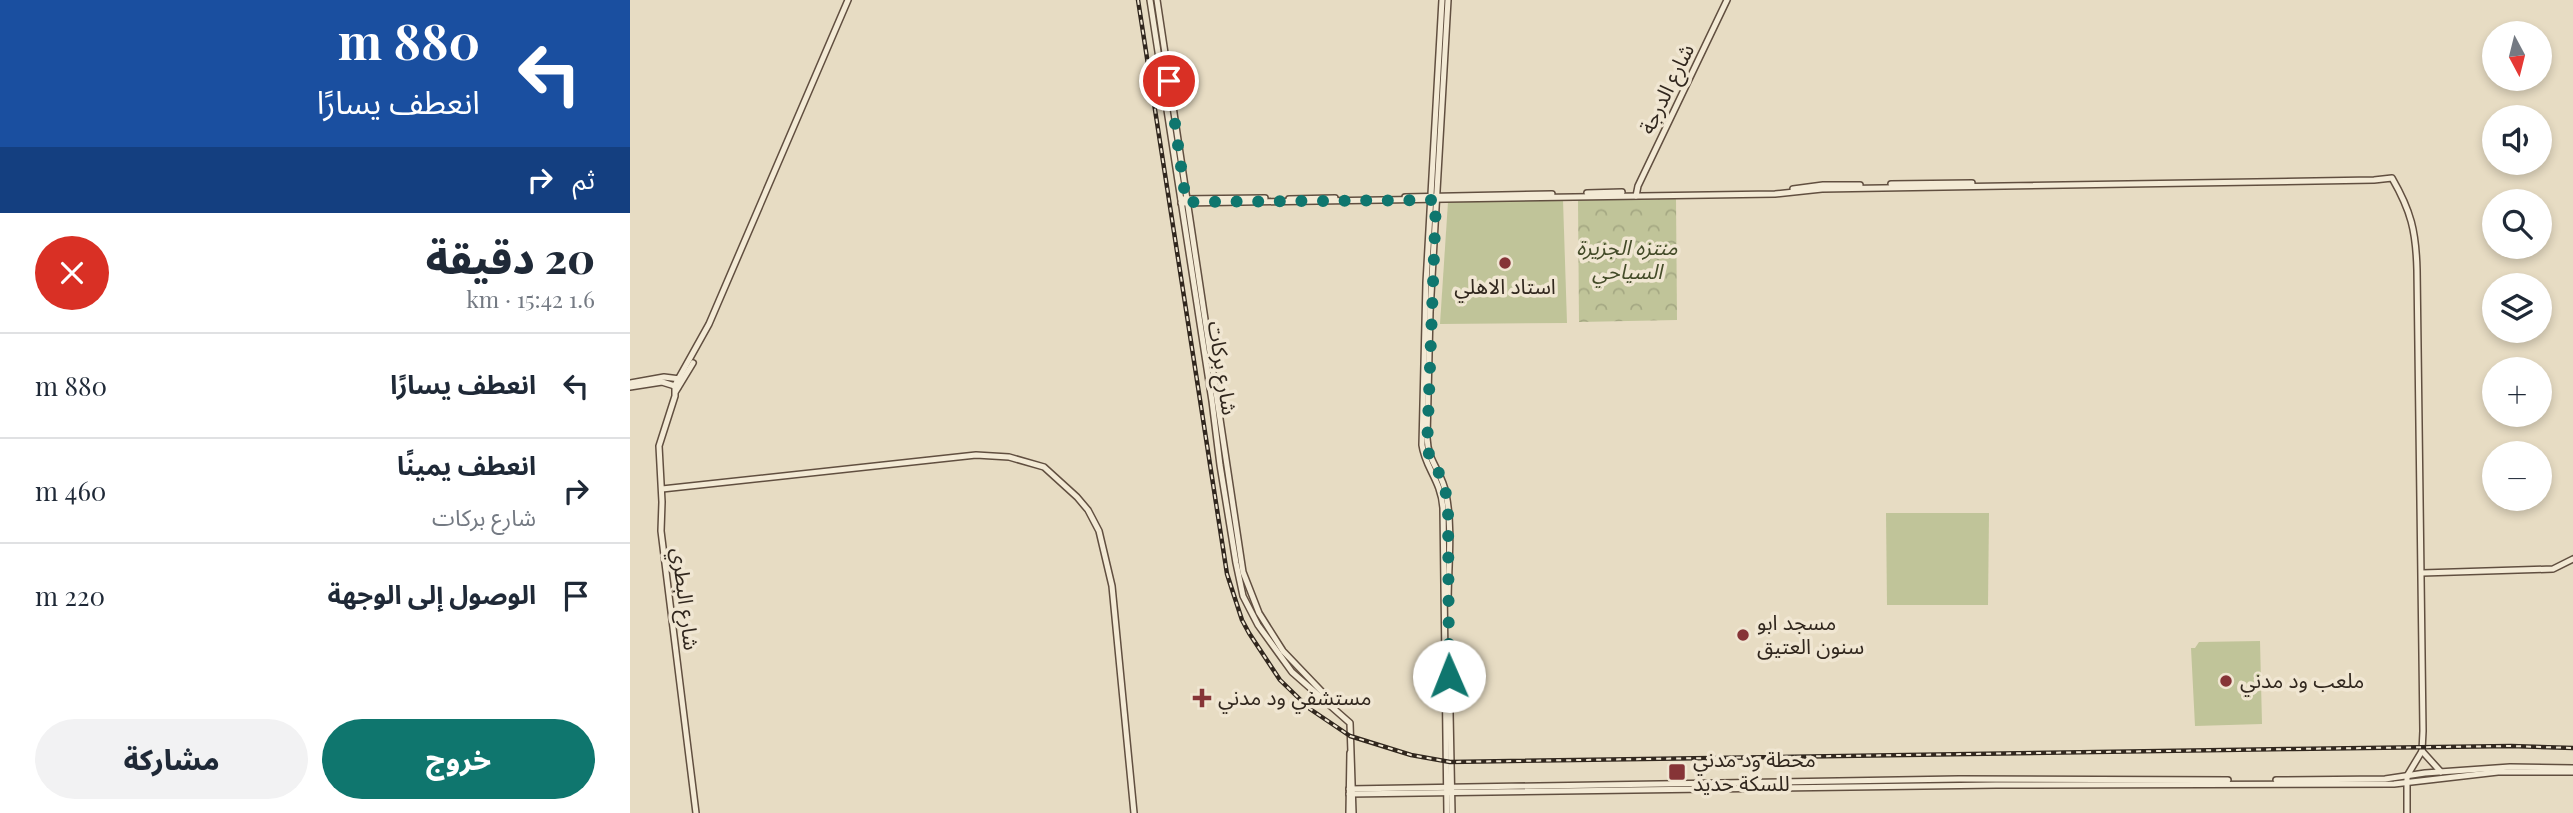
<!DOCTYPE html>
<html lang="ar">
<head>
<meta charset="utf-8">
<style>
	:root { --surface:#fff; --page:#f2f2f3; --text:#1f2937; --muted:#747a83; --line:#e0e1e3; --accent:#0f766e }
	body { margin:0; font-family:"Playfair Display","Noto Sans Arabic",serif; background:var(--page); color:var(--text); direction:rtl; height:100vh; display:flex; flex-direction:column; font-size:26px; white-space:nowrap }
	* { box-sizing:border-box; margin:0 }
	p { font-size:23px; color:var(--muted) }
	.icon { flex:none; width:38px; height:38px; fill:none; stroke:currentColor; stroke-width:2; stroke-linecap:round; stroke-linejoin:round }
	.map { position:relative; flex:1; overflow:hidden; direction:ltr }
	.sheet { display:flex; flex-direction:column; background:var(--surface); width:630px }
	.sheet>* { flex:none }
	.guide { background:#1a4fa0; color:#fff; overflow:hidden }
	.needle { width:46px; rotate:173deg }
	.fabs { position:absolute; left:1852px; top:21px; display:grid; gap:14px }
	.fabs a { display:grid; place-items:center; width:70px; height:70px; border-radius:50%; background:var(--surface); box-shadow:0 4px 10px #0003; font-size:35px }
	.pin { position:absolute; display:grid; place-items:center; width:60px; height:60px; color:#fff; margin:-30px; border:4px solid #fff; border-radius:50%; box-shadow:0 2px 7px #0007 }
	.me { position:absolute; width:77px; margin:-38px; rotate:359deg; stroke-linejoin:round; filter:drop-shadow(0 0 5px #0008) }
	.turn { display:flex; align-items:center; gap:24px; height:147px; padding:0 35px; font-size:32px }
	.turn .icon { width:91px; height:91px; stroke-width:2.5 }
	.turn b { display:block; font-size:49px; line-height:60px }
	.then { display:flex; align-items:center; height:66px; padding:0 35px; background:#0003; gap:14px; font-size:26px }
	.round { display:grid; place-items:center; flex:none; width:74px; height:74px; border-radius:37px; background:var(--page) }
	.summary { display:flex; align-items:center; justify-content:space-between; height:119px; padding:0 35px }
	h1 { font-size:42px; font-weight:800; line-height:52px }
	.cta { display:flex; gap:14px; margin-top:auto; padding:14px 35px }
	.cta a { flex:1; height:80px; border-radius:42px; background:var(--accent); color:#fff; font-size:28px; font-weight:800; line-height:80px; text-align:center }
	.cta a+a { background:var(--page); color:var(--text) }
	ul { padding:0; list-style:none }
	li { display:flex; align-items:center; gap:21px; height:105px; padding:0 35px; border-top:2px solid var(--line) }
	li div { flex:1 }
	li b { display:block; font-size:26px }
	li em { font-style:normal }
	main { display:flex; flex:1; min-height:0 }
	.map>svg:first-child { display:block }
	.forest { fill:url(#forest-crowns) }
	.garden { fill:#c0c499 }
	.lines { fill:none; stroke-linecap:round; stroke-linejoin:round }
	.secondary-casing { stroke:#614f40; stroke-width:8 }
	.secondary { stroke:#f3ead5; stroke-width:5 }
	.rail-casing { stroke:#31271e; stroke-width:4.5 }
	.rail { stroke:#f0e6d2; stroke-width:2; stroke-dasharray:5; stroke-linecap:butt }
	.route { stroke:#0f766e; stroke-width:12; stroke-dasharray:0 21.6 }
	.poi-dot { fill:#863437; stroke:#f0e6d2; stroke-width:2.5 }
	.labels { text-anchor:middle; stroke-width:7; stroke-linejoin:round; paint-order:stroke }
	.street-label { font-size:21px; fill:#31271e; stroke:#f0e6d2 }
	.park-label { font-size:21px; font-style:italic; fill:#434b28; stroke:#f0e6d2 }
	.poi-label { font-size:21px; fill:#31271e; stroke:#f0e6d2; text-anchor:start }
</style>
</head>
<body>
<main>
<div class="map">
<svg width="1943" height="813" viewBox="0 0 1943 813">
	<defs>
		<pattern id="forest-crowns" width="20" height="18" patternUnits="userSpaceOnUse" patternTransform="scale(1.75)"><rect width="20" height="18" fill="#c0c499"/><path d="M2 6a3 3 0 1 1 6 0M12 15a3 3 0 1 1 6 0" fill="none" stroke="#a5a883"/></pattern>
	</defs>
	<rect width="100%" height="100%" fill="#e7dcc3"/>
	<polygon class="forest" points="1046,199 1047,320 949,322 948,200"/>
	<g class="garden">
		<polygon points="933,200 937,323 810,324 818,202"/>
		<polygon points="1256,513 1359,513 1358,605 1257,605"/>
		<polygon points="1630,641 1632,724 1565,726 1561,648 1565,648 1569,642"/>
	</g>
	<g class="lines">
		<defs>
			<g id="secondary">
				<polyline points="520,0 582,401 590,465 606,563 613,596 628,625 662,672 720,723 723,813"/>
				<polyline points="527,0 613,572 629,613 653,651 697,697 702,705"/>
				<path d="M812,0L796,283L792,445C795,468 811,480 813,508L817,813"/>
				<path d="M818,0L800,312L797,438C798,463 812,471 816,494C823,528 818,568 818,603"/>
				<polyline points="1261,184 1342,183"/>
				<polyline points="1163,189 1193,185 1230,185"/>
				<polyline points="957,193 992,192"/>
				<polyline points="1006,196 1008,186 1097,0"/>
				<polyline points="775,197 922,194"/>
				<polyline points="551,199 635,198"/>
				<polyline points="659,199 705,198"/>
				<path d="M551,203L1145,194L1192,189L1744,180L1762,178C1781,211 1786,231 1787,270L1793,731L1792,751L1777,776V813"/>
				<polyline points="0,383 34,377 50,379"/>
				<polyline points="0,387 32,382 48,387"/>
				<polyline points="46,391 63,363"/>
				<polyline points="32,489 346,455 379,457 414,467 447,497 458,510 469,531 482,586 504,813"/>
				<polyline points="1792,573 1923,569 1943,559"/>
				<polyline points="819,662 822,813"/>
				<polyline points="1792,751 1811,772"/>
				<polyline points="1646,780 1755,779 1795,773 1880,767 1943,768"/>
				<polyline points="719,789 1329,779 1598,780"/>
				<polyline points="719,794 1366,785 1764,784 1868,772 1943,772"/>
				<polyline points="66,813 31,531 32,502 29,446 45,396 45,385 79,324 218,0"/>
				<polyline points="719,813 720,753"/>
			</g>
		</defs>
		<use href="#secondary" class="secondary-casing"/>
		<use href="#secondary" class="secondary"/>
		<defs>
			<polyline id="rail" points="508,0 597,574 612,620 619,633 650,680 680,709 720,736 781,755 820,762 1663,749 1881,746 1943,748"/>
		</defs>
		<use href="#rail" class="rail-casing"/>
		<use href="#rail" class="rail"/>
	</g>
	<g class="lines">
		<polyline class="route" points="539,81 556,202 806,200 797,450 813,481 818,503 819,676"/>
	</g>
	<g class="poi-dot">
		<circle cx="875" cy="263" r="7"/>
		<circle cx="1113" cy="635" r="7"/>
		<circle cx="1596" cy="681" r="7"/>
		<path d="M568.5 687.5h7v7h7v7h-7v7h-7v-7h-7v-7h7z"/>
		<rect x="1038" y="763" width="18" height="18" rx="3.5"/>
	</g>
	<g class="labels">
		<g class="street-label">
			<text transform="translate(1037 89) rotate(-64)" y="7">شارع الدرجة</text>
			<text transform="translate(592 368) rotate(81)" y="7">شارع بركات</text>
			<text transform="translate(55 599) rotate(83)" y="7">شارع البطري</text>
		</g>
		<g class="park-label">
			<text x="997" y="255">منتزه الجزيرة<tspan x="997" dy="24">السياحي</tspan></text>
		</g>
		<g class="poi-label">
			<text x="875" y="294" text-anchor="middle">استاد الاهلي</text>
			<text x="1127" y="630">مسجد ابو<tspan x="1127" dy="24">سنون العتيق</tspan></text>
			<text x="1610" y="688">ملعب ود مدني</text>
			<text x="588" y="705">مستشفي ود مدني</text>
			<text x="1063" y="767">محطة ود مدني<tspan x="1063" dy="24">للسكة حديد</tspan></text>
		</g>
	</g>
</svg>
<div class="fabs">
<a><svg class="needle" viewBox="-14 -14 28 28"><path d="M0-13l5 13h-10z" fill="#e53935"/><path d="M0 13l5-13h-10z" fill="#747a83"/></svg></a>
<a><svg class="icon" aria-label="sound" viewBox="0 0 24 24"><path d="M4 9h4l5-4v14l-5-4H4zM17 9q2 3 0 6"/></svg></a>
<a><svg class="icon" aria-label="search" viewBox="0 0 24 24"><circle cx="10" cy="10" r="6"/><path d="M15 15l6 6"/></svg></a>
<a><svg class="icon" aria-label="layers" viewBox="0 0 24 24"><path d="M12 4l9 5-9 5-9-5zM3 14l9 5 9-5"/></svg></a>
<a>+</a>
<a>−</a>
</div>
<div class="pin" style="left:539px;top:81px;background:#d93025"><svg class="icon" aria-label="arrive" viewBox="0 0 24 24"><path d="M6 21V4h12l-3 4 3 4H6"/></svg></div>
<svg class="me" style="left:819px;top:676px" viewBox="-20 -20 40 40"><circle r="19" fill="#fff"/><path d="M0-13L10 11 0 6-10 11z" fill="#0f766e"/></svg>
</div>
<section class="sheet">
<div class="guide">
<div class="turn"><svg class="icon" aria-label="left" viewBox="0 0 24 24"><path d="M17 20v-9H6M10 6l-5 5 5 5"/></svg><div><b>880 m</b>انعطف يسارًا</div></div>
<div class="then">ثم<svg class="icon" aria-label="right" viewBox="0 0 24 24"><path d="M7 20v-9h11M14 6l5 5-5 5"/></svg></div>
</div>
<div class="summary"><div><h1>20 دقيقة</h1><p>1.6 km · 15:42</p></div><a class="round" style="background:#d93025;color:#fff"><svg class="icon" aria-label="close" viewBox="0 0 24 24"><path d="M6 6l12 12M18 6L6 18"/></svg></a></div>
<ul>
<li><svg class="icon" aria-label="left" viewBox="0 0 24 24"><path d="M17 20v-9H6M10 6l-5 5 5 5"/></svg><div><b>انعطف يسارًا</b></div><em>880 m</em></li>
<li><svg class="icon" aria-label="right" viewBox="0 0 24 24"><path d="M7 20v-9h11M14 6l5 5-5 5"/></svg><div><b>انعطف يمينًا</b><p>شارع بركات</p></div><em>460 m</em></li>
<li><svg class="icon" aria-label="arrive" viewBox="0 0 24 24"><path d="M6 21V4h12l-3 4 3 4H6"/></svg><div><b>الوصول إلى الوجهة</b></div><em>220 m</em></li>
</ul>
<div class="cta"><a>خروج</a><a>مشاركة</a></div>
</section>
</main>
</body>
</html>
